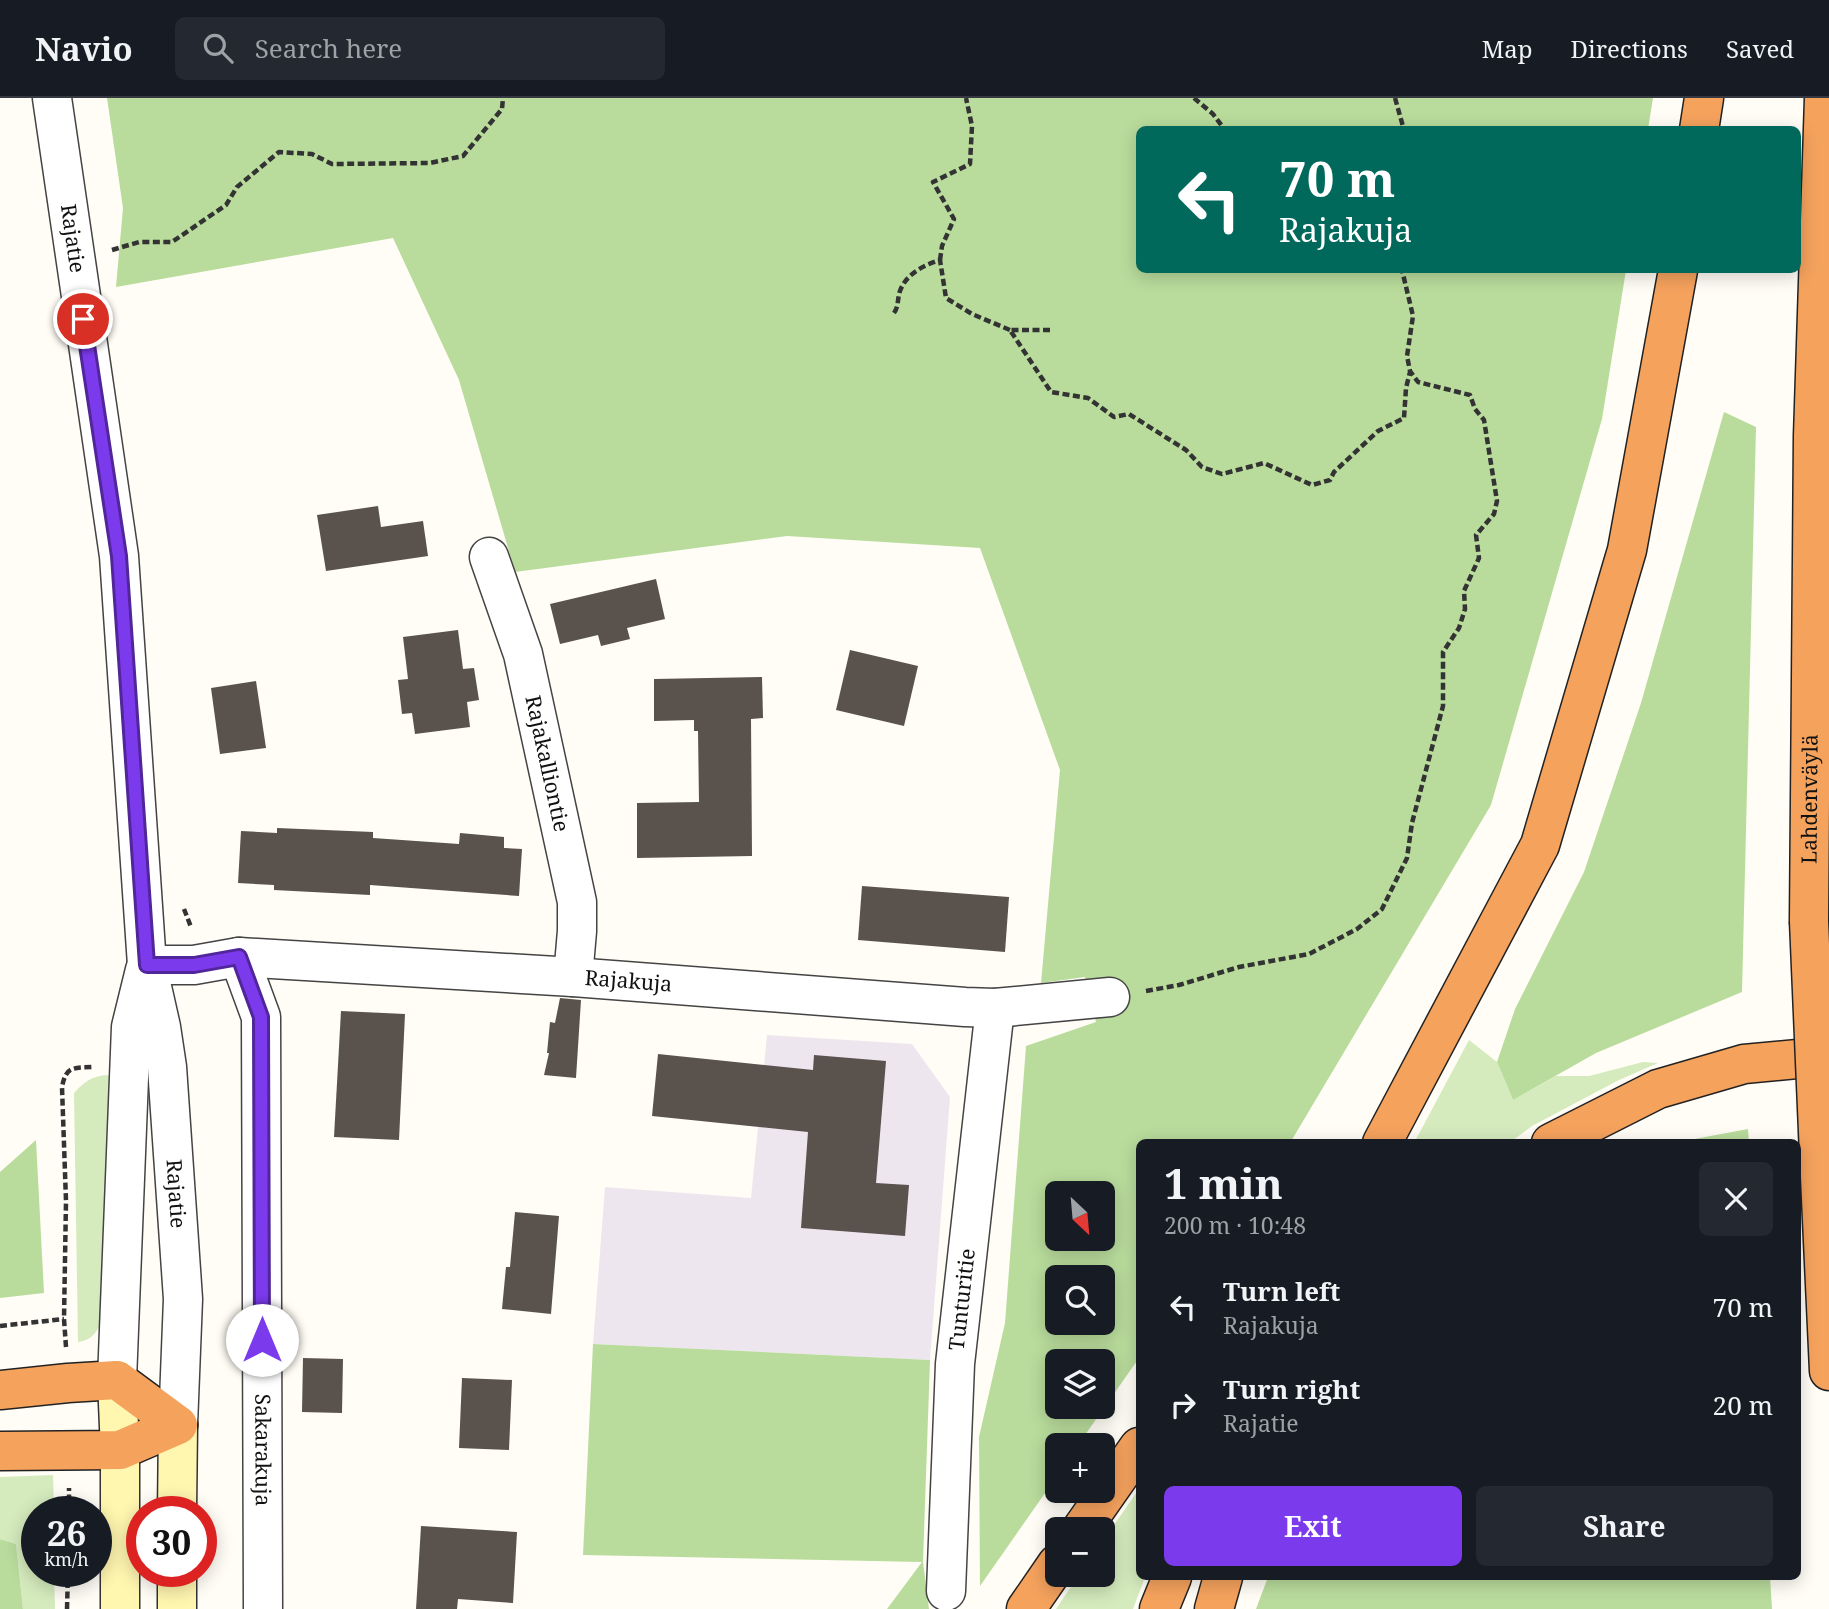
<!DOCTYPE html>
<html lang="en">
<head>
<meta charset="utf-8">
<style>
	:root { --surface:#171b24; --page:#242831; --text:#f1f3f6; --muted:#9ea1a6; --line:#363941; --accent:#7c3aed }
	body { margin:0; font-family:"Noto Serif",serif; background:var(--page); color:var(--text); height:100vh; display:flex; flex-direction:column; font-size:26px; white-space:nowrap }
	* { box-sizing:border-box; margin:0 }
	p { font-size:23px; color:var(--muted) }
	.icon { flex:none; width:38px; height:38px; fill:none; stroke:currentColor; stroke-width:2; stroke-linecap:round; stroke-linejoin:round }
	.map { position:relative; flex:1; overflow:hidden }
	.details { position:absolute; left:1136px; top:1041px; width:665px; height:441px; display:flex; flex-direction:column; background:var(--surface); border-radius:10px; box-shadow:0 4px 18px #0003 }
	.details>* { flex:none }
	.guide { position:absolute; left:1136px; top:28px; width:665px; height:147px; border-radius:10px; box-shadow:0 4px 18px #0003; background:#00695c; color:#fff; overflow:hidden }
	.needle { width:46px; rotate:154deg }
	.controls { position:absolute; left:1045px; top:1083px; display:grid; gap:14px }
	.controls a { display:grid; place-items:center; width:70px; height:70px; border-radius:10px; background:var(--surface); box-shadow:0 4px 18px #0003; font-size:35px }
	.speed { position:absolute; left:21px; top:1398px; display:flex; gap:14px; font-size:35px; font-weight:700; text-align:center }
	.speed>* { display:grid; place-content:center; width:91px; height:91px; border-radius:50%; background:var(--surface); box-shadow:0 4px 18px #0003; line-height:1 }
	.speed small { font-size:18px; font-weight:400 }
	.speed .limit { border:10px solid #d22; background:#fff; color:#111 }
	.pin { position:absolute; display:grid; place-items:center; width:60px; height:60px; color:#fff; margin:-30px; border:4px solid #fff; border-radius:50%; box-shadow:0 2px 7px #0007 }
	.me { position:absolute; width:77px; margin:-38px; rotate:0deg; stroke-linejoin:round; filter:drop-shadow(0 0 5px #0008) }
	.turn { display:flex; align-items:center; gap:24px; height:147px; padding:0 28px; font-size:32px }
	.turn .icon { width:91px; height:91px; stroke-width:2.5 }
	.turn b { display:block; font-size:49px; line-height:60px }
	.round { display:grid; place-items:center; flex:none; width:74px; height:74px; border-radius:10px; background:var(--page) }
	.summary { display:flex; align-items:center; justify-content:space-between; height:119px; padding:0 28px }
	h1 { font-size:42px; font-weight:700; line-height:52px }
	.action { display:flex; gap:14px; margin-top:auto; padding:14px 28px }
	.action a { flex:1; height:80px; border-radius:10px; background:var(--accent); color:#fff; font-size:28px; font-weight:700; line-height:80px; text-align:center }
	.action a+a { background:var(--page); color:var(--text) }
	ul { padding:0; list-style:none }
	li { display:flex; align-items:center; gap:21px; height:98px; padding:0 28px }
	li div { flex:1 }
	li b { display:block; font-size:26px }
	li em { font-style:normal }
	header { display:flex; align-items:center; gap:42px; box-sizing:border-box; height:98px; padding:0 35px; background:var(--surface); border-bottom:2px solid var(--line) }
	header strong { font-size:33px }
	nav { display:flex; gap:38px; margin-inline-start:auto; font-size:24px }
	.search { width:490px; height:63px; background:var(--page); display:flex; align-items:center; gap:18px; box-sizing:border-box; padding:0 24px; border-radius:10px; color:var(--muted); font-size:26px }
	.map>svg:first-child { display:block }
	.industrial { fill:#eee6ef }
	.green { fill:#d5ebbd }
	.forest { fill:#b9dc9c; fill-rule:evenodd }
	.building { fill:#5a524d }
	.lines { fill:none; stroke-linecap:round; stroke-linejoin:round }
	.street-casing { stroke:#444; stroke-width:41 }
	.secondary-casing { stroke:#333; stroke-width:41 }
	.highway-casing { stroke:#222; stroke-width:41 }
	.path { stroke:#333; stroke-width:4.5; stroke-dasharray:7 3.5; stroke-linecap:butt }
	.street { stroke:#fff; stroke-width:38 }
	.secondary { stroke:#fff6b0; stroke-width:38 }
	.highway { stroke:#f5a25d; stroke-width:38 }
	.highway-bridge-casing { stroke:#222; stroke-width:41; stroke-linecap:butt }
	.highway-bridge { stroke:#f5a25d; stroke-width:38 }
	.route-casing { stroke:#51269a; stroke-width:18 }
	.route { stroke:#7c3aed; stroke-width:12 }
	.labels { text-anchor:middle; stroke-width:7; stroke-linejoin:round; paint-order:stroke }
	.street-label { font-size:21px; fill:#111; stroke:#fff }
</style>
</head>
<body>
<header>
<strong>Navio</strong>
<div class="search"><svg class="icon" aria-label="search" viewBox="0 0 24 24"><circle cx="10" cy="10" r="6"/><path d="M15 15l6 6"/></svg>Search here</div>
<nav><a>Map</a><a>Directions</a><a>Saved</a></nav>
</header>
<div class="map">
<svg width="1829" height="1511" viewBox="0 0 1829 1511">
	<rect width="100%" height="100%" fill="#fffdf5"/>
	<polygon class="industrial" points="767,937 912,946 950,999 930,1262 593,1246 605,1089 751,1100"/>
	<g class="green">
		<polygon points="1469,942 1497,964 1513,1002 1556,978 1589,978 1643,964 1658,965 1619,982 1532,1028 1509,1045 1414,1045"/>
		<path d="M107,977L113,980L102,1223C96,1235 92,1242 78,1244L74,995C84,984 92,978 107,977Z"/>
		<polygon points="53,1377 54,1414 37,1414 37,1474 54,1474 55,1511 23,1511 16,1446 0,1441 0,1379"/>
		<polygon points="1139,1391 1139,1479 1145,1479 1133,1511 1056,1511 1079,1477 1102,1477 1103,1443"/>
	</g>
	<g class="forest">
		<path d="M107,0H1653L1648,31L1139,32V172H1626L1602,321L1491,707L1290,1045H1139V1260L1078,1347L1057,1348V1378L980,1488L979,1339L1005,1225L1026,948L1096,924L1085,879L1041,885L1060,672L980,450L787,438L515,474L459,282L393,140L116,189L123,110ZM1057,1096H1102V1141H1057ZM1057,1180H1102V1225H1057ZM1057,1264H1102V1309H1057Z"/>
		<polygon points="1724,314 1756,329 1742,894 1596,955 1513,1002 1497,964 1515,911 1584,774 1641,605"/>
		<polygon points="1748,1031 1749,1045 1673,1045"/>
		<polygon points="36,1042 44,1195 0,1200 0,1074"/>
		<polygon points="593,1246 930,1262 923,1464 929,1511 887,1511 922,1464 583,1457"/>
		<polygon points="0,1441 16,1446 23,1511 0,1511"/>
		<polygon points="1268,1479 1770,1479 1772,1511 1256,1511"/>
	</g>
	<g class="building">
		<polygon points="378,408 381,429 423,423 428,458 326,473 317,417"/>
		<polygon points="656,481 665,521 627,530 630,541 601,548 598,537 560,546 550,506"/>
		<polygon points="458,532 463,571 474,570 479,602 467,604 470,629 415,636 412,615 402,616 398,582 408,581 403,539"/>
		<polygon points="850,552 918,568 904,628 836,612"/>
		<polygon points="762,579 763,620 751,621 752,758 637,760 637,705 699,704 698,633 694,633 694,622 654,623 654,581"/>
		<polygon points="256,583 266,650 220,656 211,590"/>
		<polygon points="277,730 373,734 373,740 459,746 460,735 504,739 504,750 522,751 519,798 370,787 370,797 274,792 274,787 238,785 241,733 277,735"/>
		<polygon points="862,788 1009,799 1005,854 858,842"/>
		<polygon points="560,900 581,902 576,980 544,977 549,955 547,955 550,924 555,925"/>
		<polygon points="341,913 405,916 399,1042 334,1039"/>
		<polygon points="658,956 813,972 814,957 886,963 876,1085 909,1087 905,1138 801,1130 808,1034 652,1018"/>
		<polygon points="515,1114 559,1118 551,1216 502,1211 506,1169 510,1169"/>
		<polygon points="303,1260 343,1261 342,1315 302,1314"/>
		<polygon points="462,1280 512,1282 509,1352 459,1350"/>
		<polygon points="421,1428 517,1434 513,1505 458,1501 457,1511 416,1511"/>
	</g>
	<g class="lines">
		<defs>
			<g id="street">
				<path id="s1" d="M52,0L119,458L147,867L161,929L167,969L183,1201L178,1327"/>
				<path id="s2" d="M489,459L523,556L577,804V833L573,879"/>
				<path id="s3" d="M239,859L261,919L263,1511"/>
				<path id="s4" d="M147,867H194L239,859L573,879L965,909L995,910L1110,899"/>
				<polyline points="117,1282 131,929 145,872"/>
				<path id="s5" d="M946,1493L955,1266L995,910"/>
			</g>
			<g id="secondary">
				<polyline points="117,1282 120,1352 120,1511"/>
				<polyline points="177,1414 178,1327"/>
				<polyline points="177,1511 177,1474"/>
			</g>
			<g id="highway">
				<polyline points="1699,32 1704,0"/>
				<path id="s6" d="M1809,823L1813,338L1824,0"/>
				<polyline points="1382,1045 1540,747 1627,452 1678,172"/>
				<polyline points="1551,1045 1658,991 1744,966 1829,958"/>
				<polyline points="1819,1057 1829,1273"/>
				<polyline points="0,1292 68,1285 117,1282 178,1327 120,1352 0,1353"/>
				<polyline points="1081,1432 1139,1349"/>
				<polyline points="1026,1511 1057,1466"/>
				<polyline points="1159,1511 1172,1479"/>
				<polyline points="1214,1511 1223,1479"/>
			</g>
		</defs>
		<use href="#street" class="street-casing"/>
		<use href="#secondary" class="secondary-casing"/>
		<use href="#highway" class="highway-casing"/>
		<g class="path">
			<polyline points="1194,0 1213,16 1225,32"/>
			<polyline points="1395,0 1404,32"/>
			<polyline points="112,152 139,144 172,144 226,107 237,89 279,54 312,56 332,66 430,65 463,58 502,11 503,0"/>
			<polyline points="940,162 942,148 954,121 933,84 970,66 972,28 966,0"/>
			<path d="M894,215C899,208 897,202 900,193C906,176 924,167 940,162L946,200L972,216L1010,232"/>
			<polyline points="1050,232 1010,232 1051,294 1088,300 1114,319 1129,316 1186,352 1202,369 1222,376 1264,365 1312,387 1330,382 1334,374 1378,333 1404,320 1406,290 1410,274"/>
			<polyline points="184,811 191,829"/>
			<polyline points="1146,893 1179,887 1239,869 1309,856 1357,831 1382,811 1407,760 1412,725 1443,608 1443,554 1459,530 1465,511 1464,493 1479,460 1476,437 1494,416 1497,403 1484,322 1475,311 1470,297 1418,284 1410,273 1407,258 1413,218 1402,172"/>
			<polyline points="0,1228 64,1221"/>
			<path d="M66,1249L64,1221L66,1103L62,989C66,968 73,970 92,969"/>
			<polyline points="69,1414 69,1390"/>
			<polyline points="67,1511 68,1474"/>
		</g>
		<use href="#street" class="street"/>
		<use href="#secondary" class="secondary"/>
		<use href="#highway" class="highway"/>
		<defs>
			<polyline id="highway-bridge" points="1809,823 1819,1057"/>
		</defs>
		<use href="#highway-bridge" class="highway-bridge-casing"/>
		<use href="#highway-bridge" class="highway-bridge"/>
	</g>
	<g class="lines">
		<defs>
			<polyline id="route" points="83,221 119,458 147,867 194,867 239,859 261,919 262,1242"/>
		</defs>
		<use href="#route" class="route-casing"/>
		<use href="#route" class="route"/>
	</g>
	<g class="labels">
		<g class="street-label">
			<text dy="7" stroke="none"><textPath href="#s1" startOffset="142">Rajatie</textPath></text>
			<text dy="7" stroke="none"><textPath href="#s2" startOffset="215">Rajakalliontie</textPath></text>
			<text dy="7" stroke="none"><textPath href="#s6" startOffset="122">Lahdenväylä</textPath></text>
			<text dy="7" stroke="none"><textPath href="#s4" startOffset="483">Rajakuja</textPath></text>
			<text dy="7" stroke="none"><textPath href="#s1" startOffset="1104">Rajatie</textPath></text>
			<text dy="7" stroke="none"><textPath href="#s5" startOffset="292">Tunturitie</textPath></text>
			<text dy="7" stroke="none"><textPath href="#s3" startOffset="497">Sakarakuja</textPath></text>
		</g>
	</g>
</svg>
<div class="controls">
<a><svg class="needle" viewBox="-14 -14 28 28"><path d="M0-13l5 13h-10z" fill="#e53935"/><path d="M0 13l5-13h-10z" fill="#9ea1a6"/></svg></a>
<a><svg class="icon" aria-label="search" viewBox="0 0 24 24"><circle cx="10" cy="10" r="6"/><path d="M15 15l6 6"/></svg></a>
<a><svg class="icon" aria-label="layers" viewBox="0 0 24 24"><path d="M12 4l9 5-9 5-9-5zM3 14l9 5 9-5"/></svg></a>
<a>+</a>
<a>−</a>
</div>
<div class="speed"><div>26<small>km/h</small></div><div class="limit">30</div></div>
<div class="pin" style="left:83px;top:221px;background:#d93025"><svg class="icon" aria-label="arrive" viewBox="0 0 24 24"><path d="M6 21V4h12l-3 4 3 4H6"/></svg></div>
<svg class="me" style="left:262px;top:1242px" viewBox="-20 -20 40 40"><circle r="19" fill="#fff"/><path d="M0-13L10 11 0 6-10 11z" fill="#7c3aed"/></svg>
<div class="guide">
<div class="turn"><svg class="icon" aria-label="left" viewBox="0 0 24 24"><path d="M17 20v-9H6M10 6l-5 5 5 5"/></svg><div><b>70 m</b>Rajakuja</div></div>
</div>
<section class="details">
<div class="summary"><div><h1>1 min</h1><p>200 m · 10:48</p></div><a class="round"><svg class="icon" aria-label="close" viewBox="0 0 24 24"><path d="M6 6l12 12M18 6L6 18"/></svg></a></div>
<ul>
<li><svg class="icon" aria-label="left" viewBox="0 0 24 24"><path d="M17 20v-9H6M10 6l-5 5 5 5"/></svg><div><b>Turn left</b><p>Rajakuja</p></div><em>70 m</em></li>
<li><svg class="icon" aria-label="right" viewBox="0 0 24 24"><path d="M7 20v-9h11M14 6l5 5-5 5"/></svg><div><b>Turn right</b><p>Rajatie</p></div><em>20 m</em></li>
</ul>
<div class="action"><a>Exit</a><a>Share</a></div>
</section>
</div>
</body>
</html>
